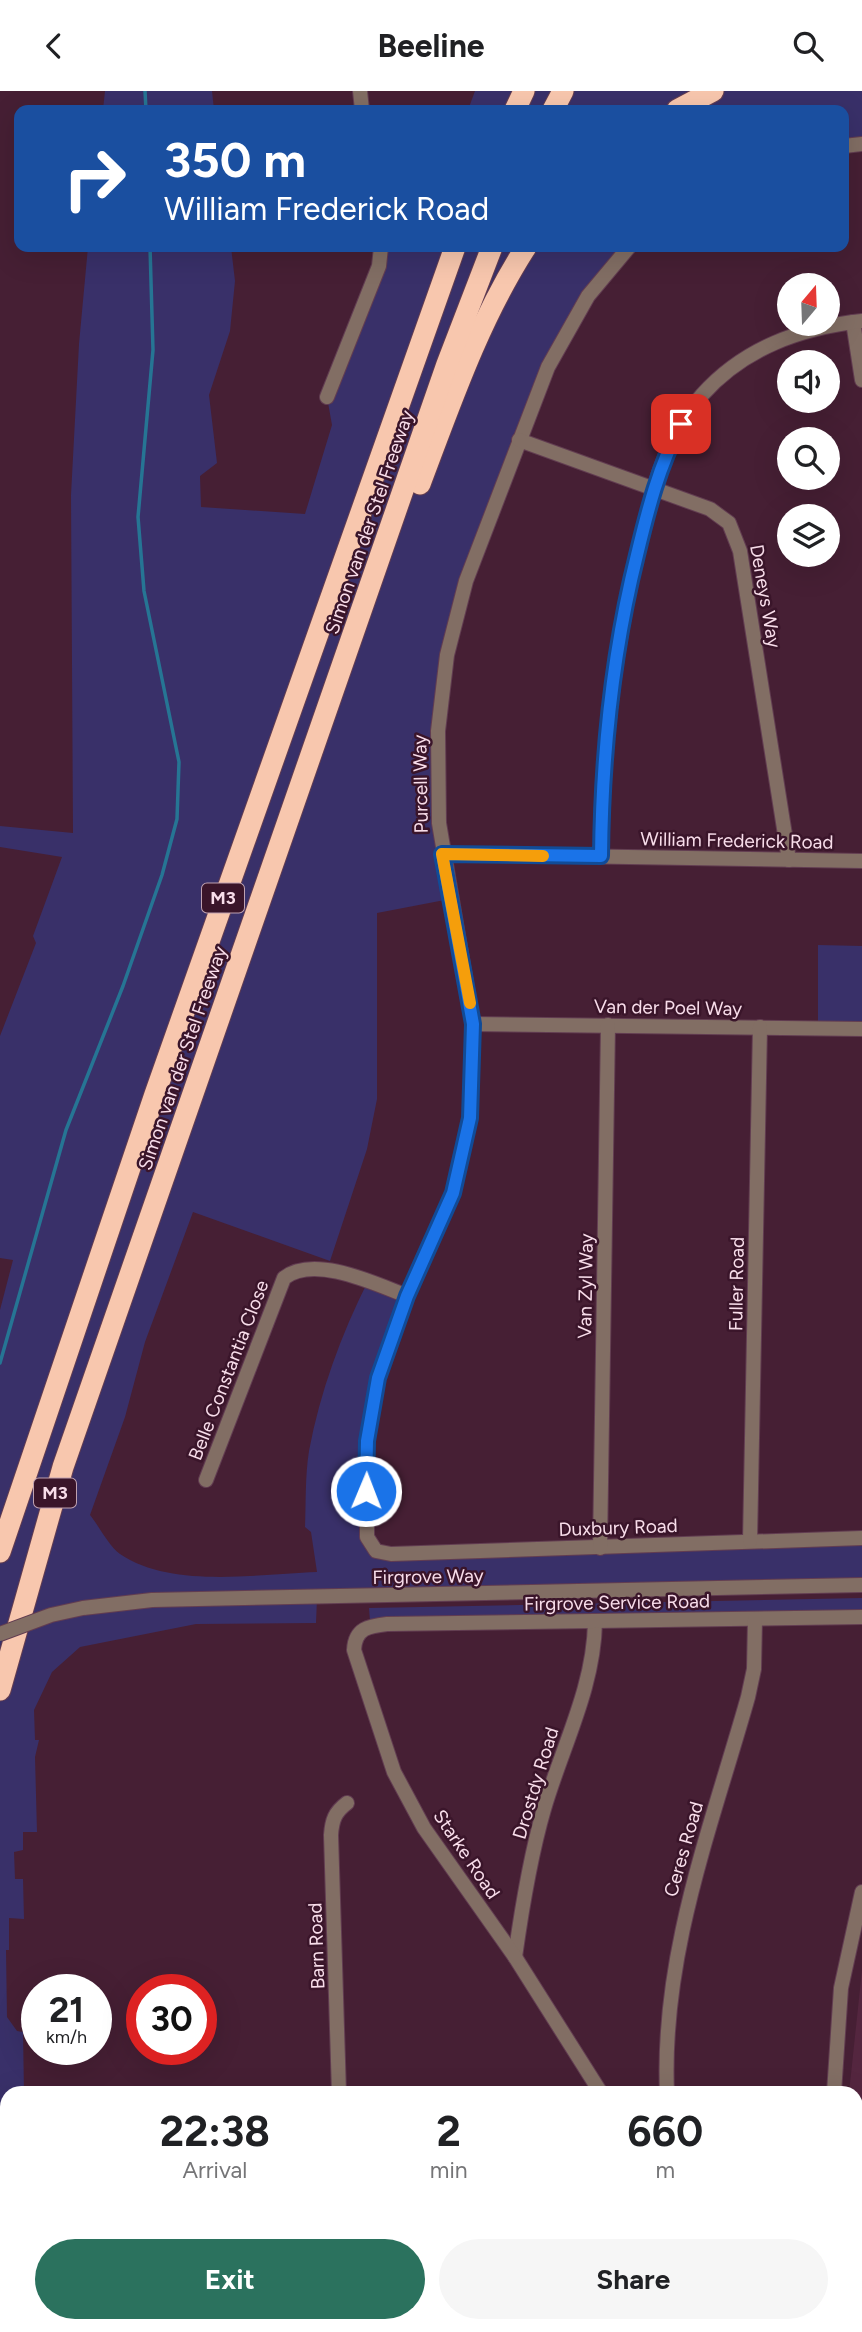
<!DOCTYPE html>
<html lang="en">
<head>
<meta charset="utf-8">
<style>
	:root { --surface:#fff; --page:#f6f6f6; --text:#202124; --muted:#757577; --accent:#2b725e }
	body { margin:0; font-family:Figtree,sans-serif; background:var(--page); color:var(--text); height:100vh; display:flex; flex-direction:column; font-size:26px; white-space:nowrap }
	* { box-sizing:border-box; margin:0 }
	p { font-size:23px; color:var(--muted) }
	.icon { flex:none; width:38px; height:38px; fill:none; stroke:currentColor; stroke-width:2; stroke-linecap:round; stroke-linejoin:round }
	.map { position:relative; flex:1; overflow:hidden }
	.sheet { position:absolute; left:0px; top:1995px; width:863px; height:247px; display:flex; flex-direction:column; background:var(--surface); border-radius:21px 21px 0 0; box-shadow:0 7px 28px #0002 }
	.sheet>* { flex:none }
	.top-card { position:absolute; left:14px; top:14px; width:835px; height:147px; border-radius:14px; box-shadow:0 7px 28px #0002; background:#1a4fa0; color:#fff; overflow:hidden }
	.needle { width:46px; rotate:19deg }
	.fabs { position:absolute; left:777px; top:182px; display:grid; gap:14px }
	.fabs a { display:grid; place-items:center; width:63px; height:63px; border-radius:50%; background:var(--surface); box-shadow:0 7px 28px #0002; font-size:35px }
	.speed { position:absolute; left:21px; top:1883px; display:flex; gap:14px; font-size:35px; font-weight:700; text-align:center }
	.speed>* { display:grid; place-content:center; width:91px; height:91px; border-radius:50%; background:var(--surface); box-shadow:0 7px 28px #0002; line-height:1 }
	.speed small { font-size:18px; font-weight:400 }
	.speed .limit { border:10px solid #d22; background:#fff; color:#111 }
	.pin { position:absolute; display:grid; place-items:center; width:60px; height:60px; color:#fff; margin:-30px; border-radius:14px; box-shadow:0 4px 10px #0006 }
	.me { position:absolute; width:77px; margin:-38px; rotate:1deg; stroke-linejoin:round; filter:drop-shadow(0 0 5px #0008) }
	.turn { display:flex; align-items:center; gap:24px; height:147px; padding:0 35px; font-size:32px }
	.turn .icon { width:91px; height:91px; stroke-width:2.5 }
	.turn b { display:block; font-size:49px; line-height:60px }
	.eta { display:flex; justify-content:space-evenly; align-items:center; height:119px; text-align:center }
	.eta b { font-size:42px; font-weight:700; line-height:49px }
	.button { display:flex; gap:14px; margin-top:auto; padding:14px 35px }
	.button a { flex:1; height:80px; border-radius:42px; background:var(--accent); color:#fff; font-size:28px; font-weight:700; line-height:80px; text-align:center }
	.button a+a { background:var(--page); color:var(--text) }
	header { display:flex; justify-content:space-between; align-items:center; height:91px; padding:0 35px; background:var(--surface); font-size:32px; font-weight:700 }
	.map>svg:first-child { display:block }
	.built { fill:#54263f }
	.green { fill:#393069 }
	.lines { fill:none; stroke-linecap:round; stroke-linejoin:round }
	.stream { stroke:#267594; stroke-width:3.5 }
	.minor-casing { stroke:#623d51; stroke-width:16 }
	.tertiary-casing { stroke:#623d51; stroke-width:16 }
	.motorway-casing { stroke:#623d51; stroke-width:23 }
	.minor { stroke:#826e64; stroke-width:14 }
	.tertiary { stroke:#826e64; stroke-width:14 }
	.motorway { stroke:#f8c7ae; stroke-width:21 }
	.tertiary-bridge-casing { stroke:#623d51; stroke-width:16; stroke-linecap:butt }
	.tertiary-bridge { stroke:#826e64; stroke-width:14 }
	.route-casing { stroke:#114b97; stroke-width:18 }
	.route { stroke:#1a73e8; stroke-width:12 }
	.slow { stroke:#f59e0b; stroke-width:12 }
	.labels { text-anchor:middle; stroke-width:5; stroke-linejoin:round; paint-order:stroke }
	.shield { fill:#3a152a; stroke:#bfa1b0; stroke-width:2 }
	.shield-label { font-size:18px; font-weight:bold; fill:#f8ddea }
	.street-label { font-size:19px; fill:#f8ddea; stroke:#3a152a }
</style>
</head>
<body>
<header><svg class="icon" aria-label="back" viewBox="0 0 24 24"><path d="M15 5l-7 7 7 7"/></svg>Beeline<svg class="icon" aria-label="search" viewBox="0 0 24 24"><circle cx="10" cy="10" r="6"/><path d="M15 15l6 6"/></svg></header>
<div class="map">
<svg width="862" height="2241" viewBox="0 0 862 2241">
	<rect width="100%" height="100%" fill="#461f34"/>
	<polygon class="built" points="862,1879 862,2060 856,2054 856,2002 849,2002"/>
	<g class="green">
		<polygon points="105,0 212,0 214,19 103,19"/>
		<polygon points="475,0 862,0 862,53 844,55 844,19 468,19"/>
		<path d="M88,156H231L235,190L230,240L209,304L217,372L200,385L201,416L305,423L332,334L327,306L381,156H629L573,230L466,490L440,606L450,808L377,822V1008L367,1058L330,1170L193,1121L145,1251L125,1326L90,1424C99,1435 108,1454 120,1463C172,1498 257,1483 317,1481L311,1441L305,1436C306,1412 305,1385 309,1360C320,1301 341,1244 368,1190L407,1205L386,1259L365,1379L376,1460L862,1447V1494L317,1507L316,1532L196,1533L80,1556L52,1581L34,1619L35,1649H39L35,1666L37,1741H23V1759L14,1761L15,1788H23L24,1828L9,1827V1859H6L7,1926L17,1940L23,1941L24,2002H7V2036L0,2066V1219L13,1169L0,1167V945L36,852L33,845L62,766L0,756V735L73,742L71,404L79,253Z"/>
		<polygon points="818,854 862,855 862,932 818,931"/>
		<polygon points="862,1507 862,1520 370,1530 369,1517"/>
		<polygon points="597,2235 679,2235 683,2241 599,2241"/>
	</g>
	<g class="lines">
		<g class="stream">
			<polyline points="145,0 146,19"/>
			<polyline points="0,1272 66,1039 123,895 162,784 177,728 179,671 144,500 138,426 153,259 150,156"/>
		</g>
		<defs>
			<g id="minor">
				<polyline points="360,0 362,19"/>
				<polyline points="844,55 862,53"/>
				<polyline points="629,156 588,205 548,276 466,490 447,564 438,640 439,732 473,933 470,1027 453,1102 407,1205 378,1287 367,1350 367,1446 376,1460 391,1463 862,1447"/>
				<polyline points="853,231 862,289"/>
				<polyline points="327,306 379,175 381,156"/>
				<polyline points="519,349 710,418 729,432 740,460 789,769"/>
				<polyline points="442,763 862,770"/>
				<path d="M601,765C602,659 614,558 639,455C652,401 665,346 702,304C744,257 800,237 862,230"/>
				<polyline points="473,933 862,938"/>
				<path d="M206,1389L284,1187C314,1163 376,1193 407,1205"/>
				<polyline points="750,1450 760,936"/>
				<polyline points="600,1457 608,934"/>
				<path d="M515,1866C522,1816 530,1766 544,1718C562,1656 594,1597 595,1531"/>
				<path d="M339,2002L331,1744C332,1729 335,1721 347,1712"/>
				<path d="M601,2002L515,1866L424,1737L394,1681L354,1559C355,1537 369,1535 387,1533L862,1526"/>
				<path d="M667,2002C661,1864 711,1737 748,1606L754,1578L755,1528"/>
				<polyline points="834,2002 841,1897 862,1801"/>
				<polyline points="856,2082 862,2081"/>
				<polyline points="856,2182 862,2221"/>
				<polyline points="689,2235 691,2241"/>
				<polyline points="454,2241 454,2235"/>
			</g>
			<polyline id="tertiary" points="83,1517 152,1509 862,1494"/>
			<g id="motorway">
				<polyline points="515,19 524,0"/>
				<polyline points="553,19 563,0"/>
				<polyline points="677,19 713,0"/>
				<path d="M420,393C451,311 479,229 526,156"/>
				<polyline points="0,1461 155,1003 455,156"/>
				<polyline points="0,1599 63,1376 447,273 492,156"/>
			</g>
		</defs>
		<use href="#minor" class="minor-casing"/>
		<use href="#tertiary" class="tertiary-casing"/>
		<use href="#motorway" class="motorway-casing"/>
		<use href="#minor" class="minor"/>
		<use href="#tertiary" class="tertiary"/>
		<use href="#motorway" class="motorway"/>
		<defs>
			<polyline id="tertiary-bridge" points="0,1543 51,1524 83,1517"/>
		</defs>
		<use href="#tertiary-bridge" class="tertiary-bridge-casing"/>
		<use href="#tertiary-bridge" class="tertiary-bridge"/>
	</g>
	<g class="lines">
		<defs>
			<path id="route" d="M366,1400L367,1350L378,1287L407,1205L453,1102L470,1027L473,933L442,763L601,765C602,663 612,564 637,464C648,418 659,375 681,333"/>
		</defs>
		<use href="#route" class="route-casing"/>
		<use href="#route" class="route"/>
		<polyline class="slow" points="470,912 442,763 543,765"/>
	</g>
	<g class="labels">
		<g class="shield">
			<rect x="202" y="792.5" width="42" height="29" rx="5"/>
			<rect x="34" y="1387.5" width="42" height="29" rx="5"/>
		</g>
		<g class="shield-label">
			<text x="223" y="813">M3</text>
			<text x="55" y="1408">M3</text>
		</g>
		<g class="street-label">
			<text transform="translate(369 431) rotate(-71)" y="7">Simon van der Stel Freeway</text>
			<text transform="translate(766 505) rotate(80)" y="7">Deneys Way</text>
			<text transform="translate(420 693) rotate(-91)" y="7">Purcell Way</text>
			<text transform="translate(737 749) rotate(1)" y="7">William Frederick Road</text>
			<text transform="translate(668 916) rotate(1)" y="7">Van der Poel Way</text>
			<text transform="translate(182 967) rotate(-71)" y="7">Simon van der Stel Freeway</text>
			<text transform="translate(736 1193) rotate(-89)" y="7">Fuller Road</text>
			<text transform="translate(585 1195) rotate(-89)" y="7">Van Zyl Way</text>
			<text transform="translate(228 1279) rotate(-69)" y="7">Belle Constantia Close</text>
			<text transform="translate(618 1436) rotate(-2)" y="7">Duxbury Road</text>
			<text transform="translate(428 1485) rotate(-1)" y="7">Firgrove Way</text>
			<text transform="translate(617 1511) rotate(-1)" y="7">Firgrove Service Road</text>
			<text transform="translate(535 1692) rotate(-73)" y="7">Drostdy Road</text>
			<text transform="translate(683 1758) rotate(-74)" y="7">Ceres Road</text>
			<text transform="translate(467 1763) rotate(56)" y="7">Starke Road</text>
			<text transform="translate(316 1855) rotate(-92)" y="7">Barn Road</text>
		</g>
	</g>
</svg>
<div class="fabs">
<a><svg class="needle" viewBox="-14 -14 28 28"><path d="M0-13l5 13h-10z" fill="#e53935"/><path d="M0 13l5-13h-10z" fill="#757577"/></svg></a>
<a><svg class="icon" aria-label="sound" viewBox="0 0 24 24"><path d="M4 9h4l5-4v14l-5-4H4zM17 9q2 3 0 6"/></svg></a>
<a><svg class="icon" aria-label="search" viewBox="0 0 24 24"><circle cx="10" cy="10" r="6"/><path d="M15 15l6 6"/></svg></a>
<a><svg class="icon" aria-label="layers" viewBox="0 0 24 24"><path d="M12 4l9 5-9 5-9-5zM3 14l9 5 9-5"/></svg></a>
</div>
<div class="speed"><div>21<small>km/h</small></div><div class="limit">30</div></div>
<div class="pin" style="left:681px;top:333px;background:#d93025"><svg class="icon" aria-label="arrive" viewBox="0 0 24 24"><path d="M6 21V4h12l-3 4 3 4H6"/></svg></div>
<svg class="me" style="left:366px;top:1400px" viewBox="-20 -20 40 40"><circle r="17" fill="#1a73e8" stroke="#fff" stroke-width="3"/><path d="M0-11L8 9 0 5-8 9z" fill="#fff"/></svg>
<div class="top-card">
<div class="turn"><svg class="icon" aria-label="right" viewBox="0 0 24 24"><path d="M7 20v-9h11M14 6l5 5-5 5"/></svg><div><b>350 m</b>William Frederick Road</div></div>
</div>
<section class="sheet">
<div class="eta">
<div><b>22:38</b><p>Arrival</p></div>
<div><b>2</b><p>min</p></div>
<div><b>660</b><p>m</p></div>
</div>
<div class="button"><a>Exit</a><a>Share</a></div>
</section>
</div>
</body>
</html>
